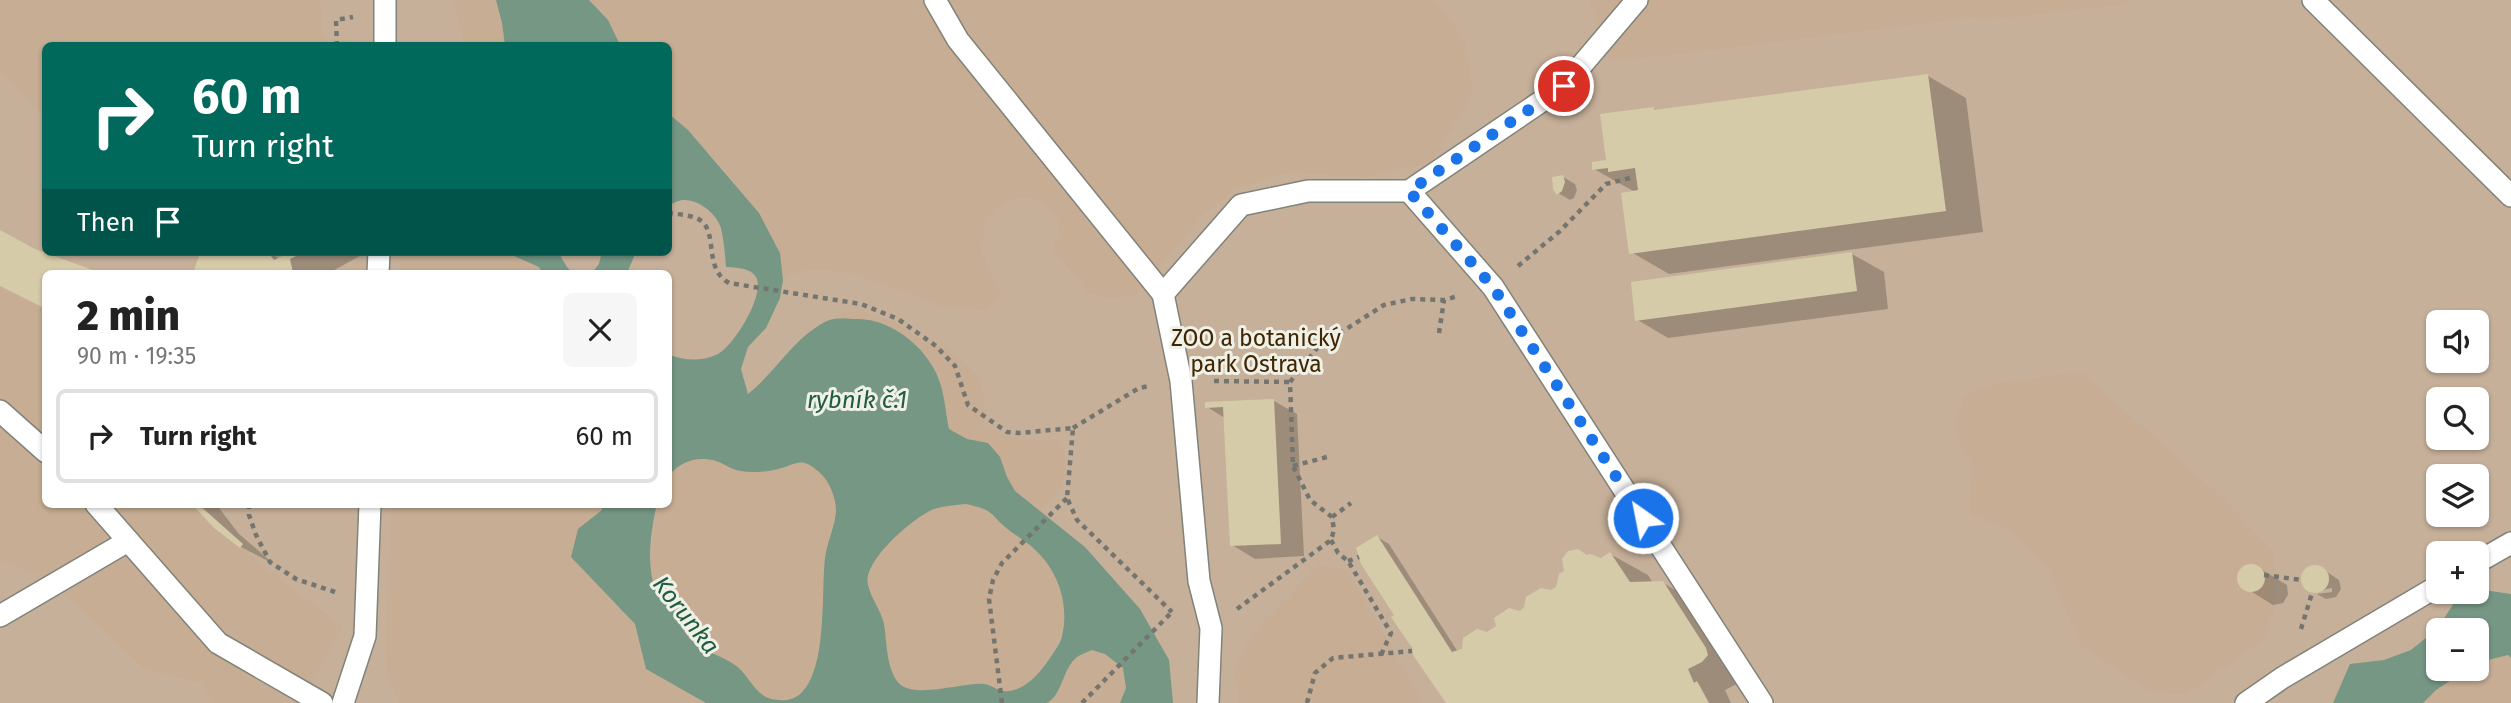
<!DOCTYPE html>
<html lang="en">
<head>
<meta charset="utf-8">
<style>
	:root { --surface:#fff; --page:#f6f6f6; --text:#222; --muted:#767676; --line:#e0e0e0 }
	body { margin:0; font-family:"Fira Sans",sans-serif; background:var(--page); color:var(--text); height:100vh; display:flex; flex-direction:column; font-size:26px; white-space:nowrap }
	* { box-sizing:border-box; margin:0 }
	p { font-size:23px; color:var(--muted) }
	.icon { flex:none; width:38px; height:38px; fill:none; stroke:currentColor; stroke-width:2; stroke-linecap:round; stroke-linejoin:round }
	.map { position:relative; flex:1; overflow:hidden }
	.details { position:absolute; left:42px; top:270px; width:630px; height:238px; display:flex; flex-direction:column; background:var(--surface); border-radius:10px; box-shadow:0 2px 5px #0004 }
	.details>* { flex:none }
	.banner { position:absolute; left:42px; top:42px; width:630px; height:214px; border-radius:10px; box-shadow:0 2px 5px #0004; background:#00695c; color:#fff; overflow:hidden }
	.controls { position:absolute; left:2426px; top:310px; display:grid; gap:14px }
	.controls a { display:grid; place-items:center; width:63px; height:63px; border-radius:10px; background:var(--surface); box-shadow:0 2px 5px #0004; font-size:35px }
	.pin { position:absolute; display:grid; place-items:center; width:60px; height:60px; color:#fff; margin:-30px; border:4px solid #fff; border-radius:50%; box-shadow:0 2px 7px #0007 }
	.me { position:absolute; width:77px; margin:-38px; rotate:327deg; stroke-linejoin:round; filter:drop-shadow(0 0 5px #0008) }
	.turn { display:flex; align-items:center; gap:24px; height:147px; padding:0 35px; font-size:32px }
	.turn .icon { width:91px; height:91px; stroke-width:2.5 }
	.turn b { display:block; font-size:49px; line-height:60px }
	.then { display:flex; align-items:center; height:66px; padding:0 35px; background:#0003; gap:14px; font-size:26px }
	.round { display:grid; place-items:center; flex:none; width:74px; height:74px; border-radius:10px; background:var(--page) }
	.head { display:flex; align-items:center; justify-content:space-between; height:119px; padding:0 35px }
	h1 { font-size:42px; font-weight:800; line-height:52px }
	ul { padding:0; list-style:none }
	li { display:flex; align-items:center; gap:21px; height:94px; margin:0 14px 10px; padding:0 21px; border:4px solid var(--line); border-radius:10px }
	li div { flex:1 }
	li b { display:block; font-size:26px }
	li em { font-style:normal }
	.map>svg:first-child { display:block }
	.green { fill:#c6b09a; fill-rule:evenodd }
	.forest { fill:#c6ad93 }
	.water { fill:#759784; fill-rule:evenodd }
	.shadow { fill:#0003 }
	.building { fill:#d6cba9 }
	.lines { fill:none; stroke-linecap:round; stroke-linejoin:round }
	.service-casing { stroke:#81837a; stroke-width:24 }
	.path { stroke:#74756f; stroke-width:4.5; stroke-dasharray:5 5; stroke-linecap:butt }
	.service { stroke:#fff; stroke-width:21 }
	.route { stroke:#1a73e8; stroke-width:12; stroke-dasharray:0 21.6 }
	.labels { text-anchor:middle; stroke-width:6; stroke-linejoin:round; paint-order:stroke }
	.park-label { font-size:23px; fill:#402502; stroke:#eff0e6 }
	.water-label { font-size:24px; font-style:italic; fill:#1f5b40; stroke:#eff0e6 }
</style>
</head>
<body>
<div class="map">
<svg width="2511" height="703" viewBox="0 0 2511 703">
	<rect width="100%" height="100%" fill="#e1e3d9"/>
	<path class="green" d="M0,0H2511V703H0ZM46,46H668V252H46ZM46,273H668V504H46ZM2438,322H2476V360H2438ZM2438,399H2476V438H2438ZM2438,476H2476V514H2438ZM2438,553H2476V592H2438ZM2438,630H2476V668H2438Z"/>
	<g class="forest">
		<polygon points="0,0 320,0 324,45 46,46 45,117 0,70"/>
		<polygon points="452,0 496,0 502,23 505,45 465,45"/>
		<path d="M589,0H1433L1465,39L1473,94L1431,162L1369,177L1290,172L1235,189L1204,214L1137,294L1113,298L1089,294L1053,249L1054,241L1060,234L1058,221L1047,206L1034,198L1015,197L995,209L985,221L982,252L1000,294L987,310C973,308 956,310 943,306C904,294 843,262 802,271C796,272 789,277 783,280C782,272 782,262 780,253C770,215 699,140 669,114L668,46L620,45L608,20Z"/>
		<polygon points="1589,0 2132,0 2126,4 1983,20 1969,18 1610,62"/>
		<polygon points="400,252 513,252 514,256 539,267 543,273 399,273"/>
		<polygon points="0,285 45,308 46,504 192,504 213,527 343,627 300,703 211,703 201,683 146,670 49,579 0,561"/>
		<path d="M841,311H859L895,322L922,341L951,350L981,378L987,426C1014,442 1029,442 1059,439C1077,468 1056,506 1028,520L841,319Z"/>
		<path d="M2069,373L2084,374L2222,498L2274,552V611L2264,639L2186,695L2150,691L2081,645L2047,567L2010,531L1970,514L1971,480L1973,467C1954,431 1949,434 1966,395L1989,385Z"/>
		<path d="M701,459L715,461L740,471L781,469L797,462L809,464L822,474L833,491L836,511L825,555L822,630L813,674L806,688L796,698L772,700L763,696L733,663L701,649L683,629L679,616L663,601L656,590L653,579L651,556L657,504H668L669,475C679,464 687,461 701,459Z"/>
		<polygon points="391,504 600,504 602,510 578,529 571,557 635,624 647,669 706,703 399,703 385,669"/>
		<path d="M966,504C990,509 988,511 1005,527C1013,534 1023,539 1031,546C1064,575 1075,616 1052,655C1043,669 1028,689 1009,691C1000,693 993,685 984,684C963,682 911,701 897,681C886,666 887,642 884,624C881,610 871,599 868,585C862,562 914,517 934,509C944,506 956,505 966,504Z"/>
		<polygon points="1319,565 1348,571 1423,703 1238,703 1238,695 1233,671 1252,633"/>
		<path d="M1092,650L1105,654L1123,668L1126,688L1120,703H1047C1063,694 1062,669 1077,657C1081,654 1088,652 1092,650Z"/>
		<path d="M2508,655L2511,658V703H2423C2436,690 2457,669 2476,668L2478,662Z"/>
	</g>
	<g class="water">
		<polygon points="496,0 589,0 608,20 620,45 505,45 502,23"/>
		<path d="M669,114L688,130L759,213L780,253L783,280L780,298L766,328L748,347L741,369L748,394C776,372 794,337 827,321C835,317 849,319 858,319C894,319 932,352 941,386C945,400 946,415 949,429L967,439L988,443L1000,457L1007,477L1015,491L1085,547L1140,609L1169,660L1173,703H1120L1126,688L1123,668L1105,654L1092,650C1088,652 1081,654 1077,657C1062,669 1063,694 1047,703H706L646,669L635,624L571,557L578,529L602,510L600,504H657C651,529 646,564 655,588C660,600 672,606 679,616C682,621 682,626 684,631C696,650 714,652 732,663C751,674 754,700 779,700C786,701 794,699 799,695C828,672 821,593 825,558C827,542 835,527 836,511C836,498 830,482 820,473C801,455 796,465 778,469C766,472 752,473 741,471C732,470 725,464 716,461C697,456 682,461 669,475V355C684,360 700,362 716,355C733,348 766,294 756,277C750,267 735,268 726,267C725,254 724,241 721,228C715,209 685,189 669,207ZM966,504C992,510 988,511 1005,527C1013,534 1023,539 1031,546C1057,568 1070,602 1062,636C1061,642 1056,649 1052,655C1043,669 1028,689 1009,691C999,693 993,685 984,684C963,682 911,701 897,681C886,665 887,642 884,624C881,610 871,599 868,585C862,561 914,517 934,509C944,506 956,505 966,504Z"/>
		<polygon points="513,252 558,252 567,267 573,273 543,273 539,267 514,256"/>
		<polygon points="602,252 636,252 627,273 592,273 599,264"/>
		<polygon points="2477,589 2511,594 2511,658 2508,655 2476,663 2476,630 2438,630 2438,668 2468,669 2436,690 2423,703 2333,703 2350,664 2384,660 2411,650 2437,629 2454,603"/>
	</g>
	<g class="shadow">
		<polygon points="1928,76 1966,98 1983,232 1669,274 1631,252 1635,192 1594,169 1607,162 1653,109 1657,111"/>
		<polygon points="1563,177 1575,184 1577,190 1574,198 1570,200 1558,193"/>
		<polygon points="206,252 268,252 280,259 293,252 367,252 329,273 195,273"/>
		<polygon points="1852,254 1884,272 1888,309 1668,338 1636,319"/>
		<polygon points="1274,401 1297,414 1304,556 1255,559 1232,545 1225,418 1207,407"/>
		<polygon points="194,504 216,504 239,534 274,564 241,547"/>
		<polygon points="1377,537 1389,544 1458,652 1552,592 1587,557 1601,560 1610,554 1648,575 1653,583 1663,583 1701,605 1739,683 1725,690 1731,703 1448,703 1419,661 1394,617 1397,616"/>
		<polygon points="2254,565 2287,585 2288,595 2283,603 2273,605 2241,585 2239,575 2244,567"/>
		<polygon points="2318,566 2339,580 2341,589 2336,597 2326,599 2317,594 2332,592 2332,588 2314,592 2304,586 2302,576 2308,568"/>
	</g>
	<g class="building">
		<polygon points="1928,74 1946,211 1629,254 1621,193 1638,190 1635,168 1608,172 1608,168 1592,170 1592,162 1606,160 1600,114 1654,107 1654,110"/>
		<polygon points="1563,175 1565,182 1562,191 1557,195 1553,189 1552,177"/>
		<polygon points="0,230 35,249 101,273 46,273 46,309 0,286"/>
		<polygon points="203,252 268,252 274,260 291,252 305,252 290,259 293,273 193,273 199,256"/>
		<polygon points="1852,252 1857,291 1635,321 1631,282"/>
		<polygon points="1274,399 1281,544 1230,546 1223,407 1205,408 1205,402"/>
		<polygon points="192,504 198,504 243,544 240,548 214,528"/>
		<polygon points="1377,535 1452,652 1462,649 1463,638 1477,629 1487,632 1496,626 1494,618 1509,608 1520,611 1524,607 1526,597 1541,588 1551,590 1556,587 1559,574 1564,571 1562,559 1568,551 1578,549 1587,555 1590,554 1601,558 1610,552 1630,582 1663,581 1706,648 1708,655 1702,662 1688,669 1694,683 1697,681 1709,703 1446,703 1413,655 1412,648 1391,617 1394,615 1361,564 1356,548"/>
		<circle cx="2251" cy="578" r="14"/>
		<circle cx="2315" cy="579" r="14"/>
	</g>
	<g class="lines">
		<defs>
			<g id="service">
				<polyline points="385,0 385,46"/>
				<polyline points="935,0 958,40 1163,294"/>
				<polyline points="2313,0 2511,196"/>
				<polyline points="1409,191 1493,287 1762,703"/>
				<polyline points="378,273 379,252"/>
				<polyline points="0,411 46,452"/>
				<polyline points="96,504 218,643 322,703"/>
				<polyline points="2476,563 2511,543"/>
				<polyline points="0,616 128,541"/>
				<polyline points="343,703 365,636 370,504"/>
				<polyline points="1208,703 1211,628 1199,581 1181,381 1163,294 1241,205 1308,191 1409,191 1564,86 1637,0"/>
				<polyline points="2246,703 2282,678 2438,586"/>
			</g>
		</defs>
		<use href="#service" class="service-casing"/>
		<g class="path">
			<polyline points="337,46 336,20 353,17"/>
			<path d="M668,213C677,214 688,215 696,218C721,228 701,267 729,283L861,304L898,319L936,346L955,366L968,405L1007,432L1019,433L1073,428L1067,498L1077,520L1172,612"/>
			<polyline points="1518,266 1560,231 1606,184 1634,177"/>
			<polyline points="1439,333 1444,300"/>
			<polyline points="1214,381 1290,382"/>
			<polyline points="1073,428 1139,388 1149,386"/>
			<polyline points="1293,466 1327,457"/>
			<polyline points="249,504 249,515 256,535 270,562 296,579 335,592"/>
			<polyline points="1332,517 1351,503"/>
			<polyline points="1331,540 1338,553 1348,561 1391,633 1381,655"/>
			<polyline points="1348,561 1359,557"/>
			<polyline points="2264,575 2302,580"/>
			<polyline points="1237,609 1331,540 1334,530 1332,517 1310,500 1293,466 1290,382 1318,347 1384,305 1412,299 1444,300 1458,296"/>
			<polyline points="2301,629 2312,593"/>
			<polyline points="1002,703 989,599 993,580 1002,563 1067,498"/>
			<polyline points="1082,703 1172,612"/>
			<polyline points="1307,703 1315,673 1333,658 1412,651"/>
		</g>
		<use href="#service" class="service"/>
	</g>
	<g class="lines">
		<polyline class="route" points="1564,86 1409,191 1493,287 1643,518"/>
	</g>
	<g class="labels">
		<g class="park-label">
			<text x="1256" y="346">ZOO a botanický<tspan x="1256" dy="26">park Ostrava</tspan></text>
		</g>
		<g class="water-label">
			<text x="857" y="408">rybník č.1</text>
			<text transform="translate(686 615) rotate(52)" y="8">Korunka</text>
		</g>
	</g>
</svg>
<div class="controls">
<a><svg class="icon" aria-label="sound" viewBox="0 0 24 24"><path d="M4 9h4l5-4v14l-5-4H4zM17 9q2 3 0 6"/></svg></a>
<a><svg class="icon" aria-label="search" viewBox="0 0 24 24"><circle cx="10" cy="10" r="6"/><path d="M15 15l6 6"/></svg></a>
<a><svg class="icon" aria-label="layers" viewBox="0 0 24 24"><path d="M12 4l9 5-9 5-9-5zM3 14l9 5 9-5"/></svg></a>
<a>+</a>
<a>−</a>
</div>
<div class="pin" style="left:1564px;top:86px;background:#d93025"><svg class="icon" aria-label="arrive" viewBox="0 0 24 24"><path d="M6 21V4h12l-3 4 3 4H6"/></svg></div>
<svg class="me" style="left:1643px;top:518px" viewBox="-20 -20 40 40"><circle r="17" fill="#1a73e8" stroke="#fff" stroke-width="3"/><path d="M0-11L8 9 0 5-8 9z" fill="#fff"/></svg>
<div class="banner">
<div class="turn"><svg class="icon" aria-label="right" viewBox="0 0 24 24"><path d="M7 20v-9h11M14 6l5 5-5 5"/></svg><div><b>60 m</b>Turn right</div></div>
<div class="then">Then<svg class="icon" aria-label="arrive" viewBox="0 0 24 24"><path d="M6 21V4h12l-3 4 3 4H6"/></svg></div>
</div>
<section class="details">
<div class="head"><div><h1>2 min</h1><p>90 m · 19:35</p></div><a class="round"><svg class="icon" aria-label="close" viewBox="0 0 24 24"><path d="M6 6l12 12M18 6L6 18"/></svg></a></div>
<ul>
<li><svg class="icon" aria-label="right" viewBox="0 0 24 24"><path d="M7 20v-9h11M14 6l5 5-5 5"/></svg><div><b>Turn right</b></div><em>60 m</em></li>
</ul>
</section>
</div>
</body>
</html>
